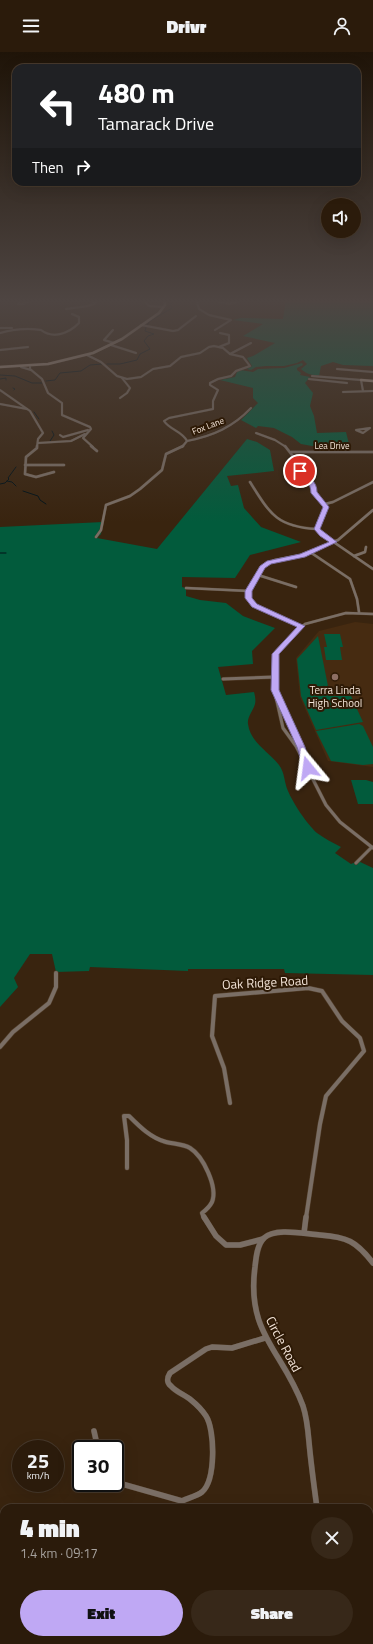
<!DOCTYPE html>
<html lang="en">
<head>
<meta charset="utf-8">
<style>
	:root { --surface:#2b1b0b; --page:#372819; --text:#f1f3f6; --muted:#a6a19d; --line:#47392c; --accent:#bfa8f4 }
	body { margin:0; font-family:"Titillium Web",sans-serif; background:var(--page); color:var(--text); height:100vh; display:flex; flex-direction:column; font-size:15px; white-space:nowrap }
	* { box-sizing:border-box; margin:0 }
	p { font-size:13px; color:var(--muted) }
	.icon { flex:none; width:22px; height:22px; fill:none; stroke:currentColor; stroke-width:2; stroke-linecap:round; stroke-linejoin:round }
	.map { position:relative; flex:1; overflow:hidden }
	.panel { position:absolute; left:0px; top:1452px; width:373px; height:140px; display:flex; flex-direction:column; background:var(--surface); border-radius:12px 12px 0 0; box-shadow:0 4px 16px #0002,0 0 0 1px var(--line) }
	.panel>* { flex:none }
	.banner { position:absolute; left:12px; top:12px; width:349px; height:122px; border-radius:12px; box-shadow:0 4px 16px #0002,0 0 0 1px var(--line); background:#202124; color:#fff; overflow:hidden }
	.controls { position:absolute; left:321px; top:146px; display:grid; gap:8px }
	.controls a { display:grid; place-items:center; width:40px; height:40px; border-radius:50%; background:var(--surface); box-shadow:0 4px 16px #0002,0 0 0 1px var(--line); font-size:20px }
	.speed { position:absolute; left:12px; top:1388px; display:flex; gap:8px; font-size:20px; font-weight:700; text-align:center }
	.speed>* { display:grid; place-content:center; width:52px; height:52px; border-radius:50%; background:var(--surface); box-shadow:0 4px 16px #0002,0 0 0 1px var(--line); line-height:1 }
	.speed small { font-size:10px; font-weight:400 }
	.speed .limit { border:2px solid #111; border-radius:6px; background:#fff; color:#111 }
	.pin { position:absolute; display:grid; place-items:center; width:34px; height:34px; color:#fff; margin:-17px; border:2px solid #fff; border-radius:50%; box-shadow:0 1px 4px #0007 }
	.me { position:absolute; width:44px; margin:-22px; rotate:344deg; stroke-linejoin:round; filter:drop-shadow(0 0 3px #0008) }
	.turn { display:flex; align-items:center; gap:14px; height:84px; padding:0 20px; font-size:18px }
	.turn .icon { width:52px; height:52px; stroke-width:2.5 }
	.turn b { display:block; font-size:28px; line-height:34px }
	.then { display:flex; align-items:center; height:38px; padding:0 20px; background:#0003; gap:8px; font-size:15px }
	.round { display:grid; place-items:center; flex:none; width:42px; height:42px; border-radius:21px; background:var(--page) }
	.summary { display:flex; align-items:center; justify-content:space-between; height:68px; padding:0 20px }
	h1 { font-size:24px; font-weight:800; line-height:30px }
	.cta { display:flex; gap:8px; margin-top:auto; padding:8px 20px }
	.cta a { flex:1; height:46px; border-radius:24px; background:var(--accent); color:#111; font-size:16px; font-weight:800; line-height:46px; text-align:center }
	.cta a+a { background:var(--page); color:var(--text) }
	header { display:flex; justify-content:space-between; align-items:center; height:52px; padding:0 20px; background:var(--surface); font-size:18px; font-weight:800 }
	.map>svg:first-child { display:block }
	.built { fill:#462b11 }
	.green { fill:#025b3c }
	.lines { fill:none; stroke-linecap:round; stroke-linejoin:round }
	.stream { stroke:#021217; stroke-width:1 }
	.street-far4-casing { stroke:#533f2b; stroke-width:2.5 }
	.street-far3-casing { stroke:#533f2b; stroke-width:3 }
	.street-far2-casing { stroke:#533f2b; stroke-width:4 }
	.street-far1-casing { stroke:#533f2b; stroke-width:5 }
	.street-casing { stroke:#533f2b; stroke-width:6 }
	.secondary-casing { stroke:#533f2b; stroke-width:3 }
	.street-far4 { stroke:#7a6e65; stroke-width:2 }
	.street-far3 { stroke:#7a6e65; stroke-width:2.5 }
	.street-far2 { stroke:#7a6e65; stroke-width:3 }
	.street-far1 { stroke:#7a6e65; stroke-width:4 }
	.street { stroke:#7a6e65; stroke-width:5.5 }
	.secondary { stroke:#a79486; stroke-width:2.5 }
	.route { fill:#bfa8f4; stroke:#7c6d9f }
	.education-dot { fill:#8d6e63; stroke:#2e1a06; stroke-width:1.5 }
	.labels { text-anchor:middle; stroke-width:4; stroke-linejoin:round; paint-order:stroke }
	.far-street-label { font-size:9px; fill:#f3e4d8; stroke:#2e1a06 }
	.poi-label { font-size:11px; fill:#f3e4d8; stroke:#2e1a06 }
	.near-street-label { font-size:13px; fill:#f3e4d8; stroke:#2e1a06 }
</style>
</head>
<body>
<header><svg class="icon" aria-label="menu" viewBox="0 0 24 24"><path d="M4 6h16M4 12h16M4 18h16"/></svg>Drivr<svg class="icon" aria-label="person" viewBox="0 0 24 24"><circle cx="12" cy="8" r="4"/><path d="M4 21q1-7 8-7t8 7"/></svg></header>
<div class="map">
<svg width="373" height="1592" viewBox="0 0 373 1592">
	<rect width="100%" height="100%" fill="#39240f"/>
	<polygon class="built" points="355,570 373,572 373,715 328,709 300,645 296,606 319,579"/>
	<g class="green">
		<path d="M286,247H373V314L343,313L333,310L321,314L319,324C312,323 306,322 301,317L307,312L303,308L297,311L284,314H266L256,315L251,318L247,317L252,314L247,306L253,304L275,291L243,284L263,272L233,268L241,266L283,267Z"/>
		<polygon points="302,311 303,313 297,316 297,318 301,321 300,323 310,325 305,331 313,341 310,354 314,364 317,381 346,380 349,392 312,394 301,392 292,385 274,376 258,374 256,376 241,368 258,351 253,346 253,336 220,328 235,325 237,320 240,318 253,320 258,317 284,316"/>
		<path d="M247,387L257,390L270,398L274,419L227,424L231,434L238,433L244,456L261,475L301,490L250,503L235,526L182,525V535L186,536V544L200,548L226,551L243,564L275,576L252,599L253,612L218,615L226,643L254,640C255,644 256,648 255,652C253,659 247,665 248,672C250,690 269,700 279,713C285,721 284,730 288,739C293,751 307,772 317,781C324,786 333,791 341,795L335,801L351,812L358,809L373,816V923L285,921L284,917H188V919L90,915L89,919L56,920L52,902H30L14,926L18,935L0,955V475L103,470L101,482L97,486L157,497Z"/>
		<polygon points="324,582 340,582 343,595 340,595 342,608 326,608 324,595 327,595"/>
		<polygon points="318,584 330,644 351,644 363,670 316,678 301,644 297,607"/>
		<polygon points="359,672 363,674 373,695 373,712 363,713 331,709 316,679"/>
		<polygon points="351,728 366,728 373,730 373,752 358,752"/>
	</g>
	<g class="lines">
		<g class="stream">
			<polyline points="147,273 150,269 172,256 170,252 177,248 175,247"/>
			<polyline points="107,312 120,312 137,308 140,302 150,297 144,289 148,284 154,282 145,279 146,275"/>
			<polyline points="0,323 15,324 32,331 42,331"/>
			<polyline points="0,327 6,326 6,328"/>
			<polyline points="46,329 55,328 60,321 81,319 90,313 102,312"/>
			<polyline points="13,336 15,337 14,338"/>
			<polyline points="34,360 39,367"/>
			<polyline points="50,389 54,383 52,379"/>
			<polyline points="7,429 12,430 16,434"/>
			<polyline points="0,432 5,431 9,427 8,426 16,415"/>
			<polyline points="23,439 38,444 40,448 46,452"/>
			<polyline points="0,501 6,501"/>
		</g>
		<defs>
			<g id="street-far4">
				<polyline points="21,247 18,252 23,252 33,247"/>
				<polyline points="143,247 149,254 164,255"/>
				<polyline points="196,247 199,257 209,263 231,268 215,278"/>
				<path d="M214,247C223,252 233,254 241,247"/>
				<polyline points="66,257 88,254 96,251 87,247"/>
				<polyline points="141,273 173,279 178,278 196,264"/>
				<polyline points="0,276 12,276"/>
				<polyline points="113,278 104,288 114,291"/>
				<path d="M0,281C14,277 26,276 41,278C53,287 68,282 79,271V265L72,262"/>
				<polyline points="111,293 136,301"/>
				<polyline points="219,295 229,291 229,283 220,281"/>
				<polyline points="0,298 28,295"/>
				<polyline points="230,302 251,291"/>
				<path d="M87,303L101,310L117,324L127,327L141,325L153,317L170,314L181,305L200,301L209,295L214,294L223,296L230,302L243,305L250,314L236,319L231,324L218,327L210,331V333L218,338L213,349V357L169,366L164,369C170,378 182,379 187,389L182,395"/>
				<polyline points="21,315 31,318"/>
				<polyline points="30,315 30,317 42,327 48,341 62,351 62,363 90,375 91,377 83,386 93,395"/>
				<polyline points="337,317 373,320"/>
				<polyline points="312,324 361,328 363,339"/>
				<polyline points="309,327 347,331"/>
				<polyline points="0,338 30,359 43,381 38,387 37,395"/>
				<polyline points="343,340 373,339"/>
				<polyline points="120,346 127,341 130,336 122,326"/>
				<polyline points="0,352 27,357"/>
				<polygon points="370,376 363,381 356,378"/>
				<polyline points="256,381 275,388 286,395"/>
				<polyline points="60,383 63,385 88,378"/>
				<path d="M187,389C213,384 233,375 251,356"/>
				<polyline points="38,391 71,389 85,382"/>
			</g>
			<g id="street-far3">
				<polyline points="37,394 37,396 26,405 25,422 36,425 54,420"/>
				<polyline points="91,394 97,399"/>
				<path d="M285,394L292,403L300,421L311,432L314,441L326,455C325,464 314,469 319,480L373,517"/>
				<polyline points="291,400 373,400"/>
				<polyline points="25,413 64,413"/>
				<path d="M250,430C270,462 277,475 317,477"/>
				<polyline points="325,452 333,450 373,430"/>
				<polyline points="96,485 101,478 106,453 130,444 140,437 162,418 166,402 183,394"/>
				<polyline points="310,500 350,527 357,547 359,560"/>
				<polyline points="354,504 365,500 366,495"/>
				<polyline points="258,523 296,535"/>
				<polyline points="186,536 249,539"/>
				<polyline points="301,574 253,553 249,547 250,538 255,526 266,512 275,508 301,503 338,488 373,458"/>
				<polyline points="289,587 305,572 346,561 373,562"/>
			</g>
			<g id="street-far2">
				<polyline points="290,586 277,599 274,605 276,645 283,676 296,694 326,753 340,770 373,796"/>
				<polyline points="223,627 275,625"/>
				<polyline points="276,640 301,695 305,708"/>
				<polyline points="356,811 372,795"/>
			</g>
			<g id="street-far1">
				<polyline points="0,995 13,980 49,951 56,935 56,921"/>
				<polyline points="230,1051 224,1016 212,984 215,944 308,936 322,939 342,969 360,986 364,999 326,1044 320,1072 306,1166"/>
				<path d="M127,1116V1088L124,1064H129C140,1075 151,1086 166,1090C174,1092 183,1092 190,1096C203,1104 218,1135 212,1150C210,1154 206,1158 202,1161L204,1166"/>
			</g>
			<g id="street">
				<polyline points="204,1165 216,1184 226,1193 240,1193 263,1187"/>
				<polyline points="304,1181 306,1165"/>
				<polyline points="94,1379 98,1397"/>
				<path d="M115,1430L182,1449C188,1446 197,1444 202,1440C216,1428 215,1378 206,1364C202,1358 196,1352 191,1348C185,1343 176,1340 171,1334C166,1330 167,1326 170,1321L206,1297L212,1295L232,1296L265,1286"/>
				<path d="M317,1456C314,1434 311,1412 309,1390C308,1378 307,1366 303,1354C283,1299 246,1282 255,1215C256,1206 257,1193 264,1186C275,1175 305,1182 320,1183C347,1185 356,1189 373,1211"/>
				<polyline points="344,1588 345,1592"/>
				<polyline points="235,1592 240,1588"/>
			</g>
			<g id="secondary">
				<polyline points="0,315 48,312 93,301 122,287 159,261 165,253 164,247"/>
				<polyline points="361,328 373,329"/>
			</g>
		</defs>
		<use href="#street-far4" class="street-far4-casing"/>
		<use href="#street-far3" class="street-far3-casing"/>
		<use href="#street-far2" class="street-far2-casing"/>
		<use href="#street-far1" class="street-far1-casing"/>
		<use href="#street" class="street-casing"/>
		<use href="#secondary" class="secondary-casing"/>
		<use href="#street-far4" class="street-far4"/>
		<use href="#street-far3" class="street-far3"/>
		<use href="#street-far2" class="street-far2"/>
		<use href="#street-far1" class="street-far1"/>
		<use href="#street" class="street"/>
		<use href="#secondary" class="secondary"/>
	</g>
	<linearGradient id="sky" x2="0" y2="1"><stop stop-color="#1f1408"/><stop offset="0.53" stop-color="#4e4542"/><stop offset="1" stop-color="#4e4542" stop-opacity="0"/></linearGradient>
	<rect width="373" height="470" fill="url(#sky)"/>
	<path class="route" d="M298,418H302C309,424 317,430 317,440L329,455L320,477L337,490L305,505L271,512L265,516L252,539V546L257,552L305,574L279,602V638L305,695L312,716L308,719L303,716L297,695L271,638L272,602L297,575L252,555L245,546V539L260,514L267,509L300,502L329,490L320,484L314,477L323,455L311,441C311,431 304,427 298,421Z"/>
	<circle class="education-dot" cx="335" cy="625" r="4"/>
	<g class="labels">
		<g class="far-street-label">
			<text transform="translate(208 374) rotate(-21)" y="3">Fox Lane</text>
			<text x="332" y="397">Lea Drive</text>
		</g>
		<g class="poi-label">
			<text x="335" y="642">Terra Linda<tspan x="335" dy="13">High School</tspan></text>
		</g>
		<g class="near-street-label">
			<text transform="translate(265 930) rotate(-3)" y="5">Oak Ridge Road</text>
			<text transform="translate(284 1292) rotate(62)" y="5">Circle Road</text>
		</g>
	</g>
</svg>
<div class="controls">
<a><svg class="icon" aria-label="sound" viewBox="0 0 24 24"><path d="M4 9h4l5-4v14l-5-4H4zM17 9q2 3 0 6"/></svg></a>
</div>
<div class="speed"><div>25<small>km/h</small></div><div class="limit">30</div></div>
<div class="pin" style="left:300px;top:419px;background:#d93025"><svg class="icon" aria-label="arrive" viewBox="0 0 24 24"><path d="M6 21V4h12l-3 4 3 4H6"/></svg></div>
<svg class="me" style="left:308px;top:716px" viewBox="-20 -20 40 40"><path d="M0-17L14 15 0 8-14 15z" fill="#bfa8f4" stroke="#fff" stroke-width="4"/></svg>
<div class="banner">
<div class="turn"><svg class="icon" aria-label="left" viewBox="0 0 24 24"><path d="M17 20v-9H6M10 6l-5 5 5 5"/></svg><div><b>480 m</b>Tamarack Drive</div></div>
<div class="then">Then<svg class="icon" aria-label="right" viewBox="0 0 24 24"><path d="M7 20v-9h11M14 6l5 5-5 5"/></svg></div>
</div>
<section class="panel">
<div class="summary"><div><h1>4 min</h1><p>1.4 km · 09:17</p></div><a class="round"><svg class="icon" aria-label="close" viewBox="0 0 24 24"><path d="M6 6l12 12M18 6L6 18"/></svg></a></div>
<div class="cta"><a>Exit</a><a>Share</a></div>
</section>
</div>
</body>
</html>
